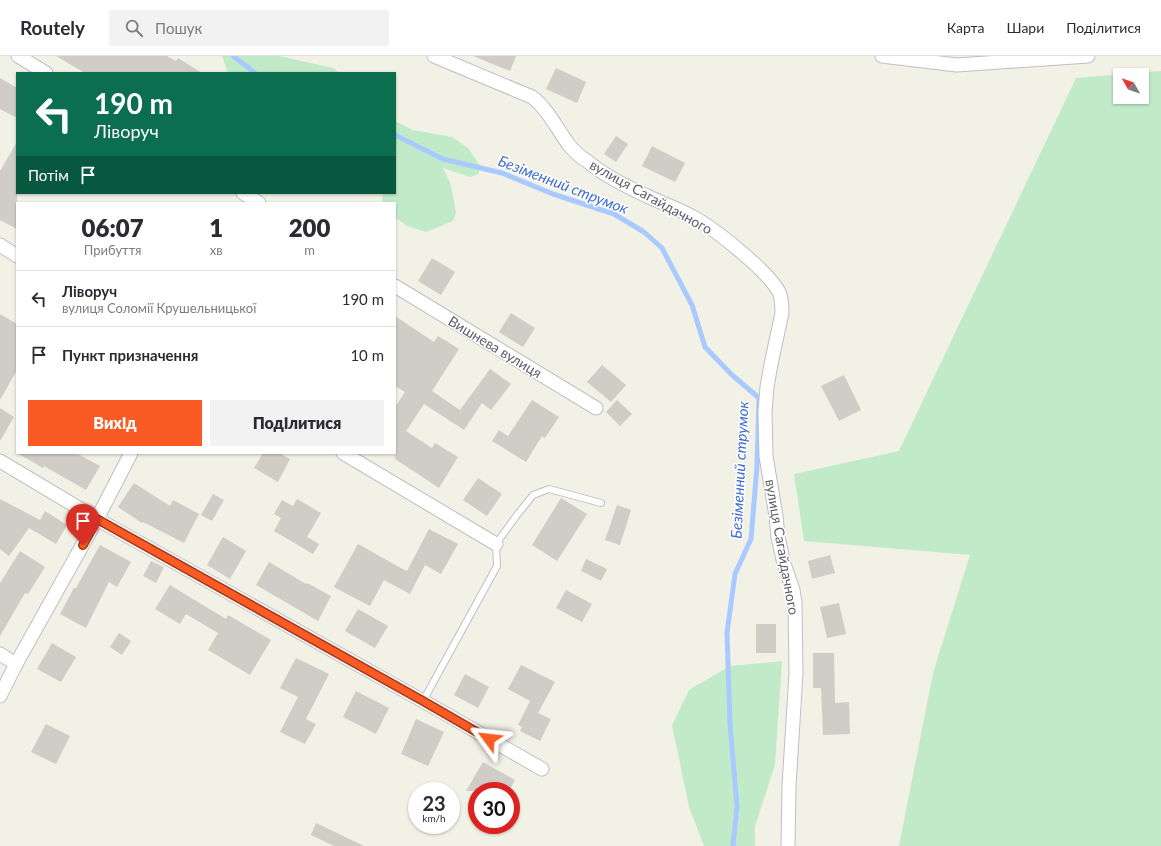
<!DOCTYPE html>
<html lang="uk">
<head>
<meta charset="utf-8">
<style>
	:root { --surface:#fff; --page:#f2f2f3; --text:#2b2b33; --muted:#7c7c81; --line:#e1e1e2; --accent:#fa5a24 }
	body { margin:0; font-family:Lato,sans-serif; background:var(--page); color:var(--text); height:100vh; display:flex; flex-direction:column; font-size:15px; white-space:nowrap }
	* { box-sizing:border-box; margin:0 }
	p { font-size:13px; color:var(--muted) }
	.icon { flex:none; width:22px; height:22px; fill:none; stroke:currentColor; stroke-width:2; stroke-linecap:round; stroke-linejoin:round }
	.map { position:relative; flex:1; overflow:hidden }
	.side { position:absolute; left:16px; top:146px; width:380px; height:252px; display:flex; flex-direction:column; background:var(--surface); border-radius:0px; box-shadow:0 1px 3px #0004 }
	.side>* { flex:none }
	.banner { position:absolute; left:16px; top:16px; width:380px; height:122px; border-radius:0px; box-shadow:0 1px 3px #0004; background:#0b6e4f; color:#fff; overflow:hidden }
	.needle { width:26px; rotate:310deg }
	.fabs { position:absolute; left:1113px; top:12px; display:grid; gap:8px }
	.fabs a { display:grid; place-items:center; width:36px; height:36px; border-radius:0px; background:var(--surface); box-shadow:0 1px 3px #0004; font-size:20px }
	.speed { position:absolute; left:408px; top:726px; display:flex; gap:8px; font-size:20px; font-weight:700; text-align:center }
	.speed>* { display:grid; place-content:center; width:52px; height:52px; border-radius:50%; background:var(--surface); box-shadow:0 1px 3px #0004; line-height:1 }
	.speed small { font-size:10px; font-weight:400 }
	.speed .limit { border:6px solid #d22; background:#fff; color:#111 }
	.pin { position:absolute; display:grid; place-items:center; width:34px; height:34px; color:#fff; margin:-41px -17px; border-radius:50% 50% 50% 0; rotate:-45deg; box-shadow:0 0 4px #0007 }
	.pin .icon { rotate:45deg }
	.me { position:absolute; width:44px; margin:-22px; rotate:300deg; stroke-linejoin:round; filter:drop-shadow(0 0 3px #0008) }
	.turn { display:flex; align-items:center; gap:14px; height:84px; padding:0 12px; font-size:18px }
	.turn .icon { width:52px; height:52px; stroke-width:2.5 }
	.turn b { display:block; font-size:28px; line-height:34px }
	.then { display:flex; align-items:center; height:38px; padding:0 12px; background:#0003; gap:8px; font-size:15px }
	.eta { display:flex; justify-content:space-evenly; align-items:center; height:68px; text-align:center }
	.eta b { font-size:24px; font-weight:800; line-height:28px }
	.cta { display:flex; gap:8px; margin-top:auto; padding:8px 12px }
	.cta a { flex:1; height:46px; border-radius:0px; background:var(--accent); color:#fff; font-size:16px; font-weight:800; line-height:46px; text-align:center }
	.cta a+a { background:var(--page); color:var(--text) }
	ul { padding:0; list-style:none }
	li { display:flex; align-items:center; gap:12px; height:56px; padding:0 12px; border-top:1px solid var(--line) }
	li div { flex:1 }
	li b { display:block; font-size:15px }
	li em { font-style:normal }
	header { display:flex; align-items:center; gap:24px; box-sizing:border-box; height:56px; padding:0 20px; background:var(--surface); border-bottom:1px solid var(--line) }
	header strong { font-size:19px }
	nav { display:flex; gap:22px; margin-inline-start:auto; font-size:14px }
	.search { width:280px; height:36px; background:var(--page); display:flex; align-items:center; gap:10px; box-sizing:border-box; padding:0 14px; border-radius:0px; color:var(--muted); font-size:15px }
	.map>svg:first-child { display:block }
	.green { fill:#c1ebc8; fill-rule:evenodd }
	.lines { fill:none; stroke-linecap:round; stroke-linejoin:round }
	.stream { stroke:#a9caff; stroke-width:5 }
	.building { fill:#cfcdc5 }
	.lane-casing { stroke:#bebfc6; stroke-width:8 }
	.street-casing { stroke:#bebfc6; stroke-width:15 }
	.lane { stroke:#fff; stroke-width:6 }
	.street { stroke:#fff; stroke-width:13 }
	.route-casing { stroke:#a23a17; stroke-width:10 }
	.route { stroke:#fa5a24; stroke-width:7 }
	.labels { text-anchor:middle; stroke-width:3; stroke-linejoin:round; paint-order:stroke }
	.street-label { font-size:14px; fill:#5e6068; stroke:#fff }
	.water-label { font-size:15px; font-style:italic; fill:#3e6ccf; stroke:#fff }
</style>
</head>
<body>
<header>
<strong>Routely</strong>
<div class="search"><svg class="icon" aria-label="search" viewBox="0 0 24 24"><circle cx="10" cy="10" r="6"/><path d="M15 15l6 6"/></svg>Пошук</div>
<nav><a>Карта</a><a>Шари</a><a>Поділитися</a></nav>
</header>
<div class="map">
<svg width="1161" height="790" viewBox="0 0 1161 790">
	<rect width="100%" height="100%" fill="#f1f1e6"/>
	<g class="green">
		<polygon points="222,0 279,0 333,12 339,17 228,17"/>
		<path d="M1161,15V790H899L933,617L970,499L804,485L794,418L899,395L1076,22ZM1120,19H1142V41H1120Z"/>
		<polygon points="395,65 413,74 452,81 468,92 479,108 479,118 470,121 443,112 451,129 456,157 453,165 426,176 407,170 395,161 395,147 383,147 382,143 383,137 395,137"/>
		<polygon points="782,605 775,709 755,770 755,790 704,790 689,751 672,669 689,634 730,610"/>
	</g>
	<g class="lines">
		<g class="stream">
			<polyline points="233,0 255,17"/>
			<polyline points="395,79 443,103 502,117 553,138 614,158 644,176 662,192 692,249 705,291 731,318 759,342 757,410 751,483 735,518 727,577 730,668 737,750 733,790"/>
		</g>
	</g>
	<g class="building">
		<polygon points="56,0 167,0 176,5 178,2 202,17 85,17"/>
		<polygon points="473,0 516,0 510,15"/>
		<polygon points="556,12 586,26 577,47 546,33"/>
		<polygon points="0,22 17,32 17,62 0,53"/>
		<polygon points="616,80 628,88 616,106 604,98"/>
		<polygon points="17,86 17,173 0,164 0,115"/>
		<polygon points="652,90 685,107 675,126 642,110"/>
		<polygon points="432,202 455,216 441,239 418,225"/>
		<polygon points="511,257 535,272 523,291 499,276"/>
		<polygon points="0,258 17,268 17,314 0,344"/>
		<polygon points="395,260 434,286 438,280 459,293 432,335 460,354 490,313 511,328 491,354 482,347 464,374 424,348 406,375 432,392 435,387 458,401 439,432 395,403 395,351 405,336 395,330"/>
		<polygon points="602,309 626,329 611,346 587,326"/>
		<polygon points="844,319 861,354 839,365 821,330"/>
		<polygon points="532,344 559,361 545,382 542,380 526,406 492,385 499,374 508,380"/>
		<polygon points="617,344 632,358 620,370 606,356"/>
		<polygon points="0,352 14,361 0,385"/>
		<polygon points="17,397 76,397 100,410 86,434 44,410 43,412"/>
		<polygon points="263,397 279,397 290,403 278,426 254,412"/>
		<polygon points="478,422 502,438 487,460 463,444"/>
		<polygon points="134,427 170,450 173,444 199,458 184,487 143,466 142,467 118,451"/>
		<polygon points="213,438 224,444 212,465 201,459"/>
		<polygon points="561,442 587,458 557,505 532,489"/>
		<polygon points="0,443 40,464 45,455 67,469 56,488 29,472 9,500 0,493"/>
		<polygon points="297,443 321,457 307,481 319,488 313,498 274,475 281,462 274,458 282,444 293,450"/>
		<polygon points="617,449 631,454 620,489 605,484"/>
		<polygon points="429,473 458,488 441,518 425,509 410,538 384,524 370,550 334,531 358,488 399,511 407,515"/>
		<polygon points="223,481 246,495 230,523 207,509"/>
		<polygon points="100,489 131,506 117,531 109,526 86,572 60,558 74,532 76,532"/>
		<polygon points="20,495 45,511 28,538 25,537 0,580 0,527"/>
		<polygon points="830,499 835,517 812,523 808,505"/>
		<polygon points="586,503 607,513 601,525 581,515"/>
		<polygon points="151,505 164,511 156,527 143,520"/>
		<polygon points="269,506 306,528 307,527 331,540 318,565 294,551 256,529"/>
		<polygon points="170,529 226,563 228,559 271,584 250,619 208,594 218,577 186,558 180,568 155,553"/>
		<polygon points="566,534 592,548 582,566 556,552"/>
		<polygon points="839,547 846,578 827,582 820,551"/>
		<polygon points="358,553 388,570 375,592 345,575"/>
		<rect x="756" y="568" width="20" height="29"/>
		<polygon points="119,577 131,585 122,599 110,591"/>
		<polygon points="52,587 76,601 61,626 37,613"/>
		<polygon points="813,597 834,597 835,647 849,646 850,678 823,679 821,632 813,632"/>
		<polygon points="296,602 329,618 306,663 316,668 305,688 280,676 298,641 280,632"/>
		<polygon points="521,609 555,626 538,657 551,663 540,685 520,675 522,671 518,669 530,645 508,633"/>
		<polygon points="465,618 489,631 478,652 454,639"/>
		<polygon points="356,635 389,652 376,678 343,661"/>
		<polygon points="416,663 444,676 428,710 401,698"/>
		<polygon points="46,668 70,680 56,708 31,696"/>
		<polygon points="483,706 515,724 509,735 466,735"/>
		<polygon points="316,767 364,790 334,790 311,779"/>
	</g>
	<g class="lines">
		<defs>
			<polyline id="lane" points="423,645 497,510 496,488 517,459 533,439 549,433 601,447"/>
			<g id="street">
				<polyline points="18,0 46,17"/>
				<path d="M434,0L532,41C548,53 557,73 569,89C574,95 580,101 587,105C604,119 625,130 645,139C661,147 679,153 695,162C716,174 768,215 779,236C782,243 782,250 782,257L771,308L767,331L765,356L766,400L776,460L778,481L784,508L793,534L795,546L796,617L789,730L788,790"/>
				<polyline points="882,0 957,9 1088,0"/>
				<polyline points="243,137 259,147"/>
				<polyline points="0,189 17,200"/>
				<polyline points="395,230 596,352"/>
				<polyline points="343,397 496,488"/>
				<polyline points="0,405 97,463 423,645 542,713"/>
				<polyline points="0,598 16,608"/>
				<polyline points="0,640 16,608 97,463 131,397"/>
			</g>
		</defs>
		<use href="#lane" class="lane-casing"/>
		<use href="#street" class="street-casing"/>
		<use href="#lane" class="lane"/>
		<use href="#street" class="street"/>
	</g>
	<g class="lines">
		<defs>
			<polyline id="route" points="83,489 97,463 423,645 489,683"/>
		</defs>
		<use href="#route" class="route-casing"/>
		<use href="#route" class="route"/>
	</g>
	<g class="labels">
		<g class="street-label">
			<text transform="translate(651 141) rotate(29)" y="5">вулиця Сагайдачного</text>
			<text transform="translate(495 291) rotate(31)" y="5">Вишнева вулиця</text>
			<text transform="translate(782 491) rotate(80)" y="5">вулиця Сагайдачного</text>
		</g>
		<g class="water-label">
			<text transform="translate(563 129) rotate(21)" y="5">Безіменний струмок</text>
			<text transform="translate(740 414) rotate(-87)" y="5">Безіменний струмок</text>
		</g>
	</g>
</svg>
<div class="fabs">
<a><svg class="needle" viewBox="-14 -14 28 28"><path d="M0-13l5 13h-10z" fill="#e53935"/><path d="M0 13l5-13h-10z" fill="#7c7c81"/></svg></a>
</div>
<div class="speed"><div>23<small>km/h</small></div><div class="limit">30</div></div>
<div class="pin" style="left:83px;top:489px;background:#d93025"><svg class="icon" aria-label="arrive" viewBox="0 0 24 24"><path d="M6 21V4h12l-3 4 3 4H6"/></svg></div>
<svg class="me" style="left:489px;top:683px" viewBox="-20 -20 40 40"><path d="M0-17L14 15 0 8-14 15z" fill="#fa5a24" stroke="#fff" stroke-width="4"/></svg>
<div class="banner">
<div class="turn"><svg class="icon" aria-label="left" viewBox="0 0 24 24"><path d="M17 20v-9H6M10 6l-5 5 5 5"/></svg><div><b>190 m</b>Ліворуч</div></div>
<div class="then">Потім<svg class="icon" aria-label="arrive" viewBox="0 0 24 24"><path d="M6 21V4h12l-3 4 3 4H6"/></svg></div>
</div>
<section class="side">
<div class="eta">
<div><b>06:07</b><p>Прибуття</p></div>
<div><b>1</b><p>хв</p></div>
<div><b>200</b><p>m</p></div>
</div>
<ul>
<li><svg class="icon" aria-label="left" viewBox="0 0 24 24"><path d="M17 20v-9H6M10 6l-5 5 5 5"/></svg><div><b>Ліворуч</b><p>вулиця Соломії Крушельницької</p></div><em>190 m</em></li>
<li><svg class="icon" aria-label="arrive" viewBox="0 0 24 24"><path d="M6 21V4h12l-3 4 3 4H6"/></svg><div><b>Пункт призначення</b></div><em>10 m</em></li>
</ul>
<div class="cta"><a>Вихід</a><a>Поділитися</a></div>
</section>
</div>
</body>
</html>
